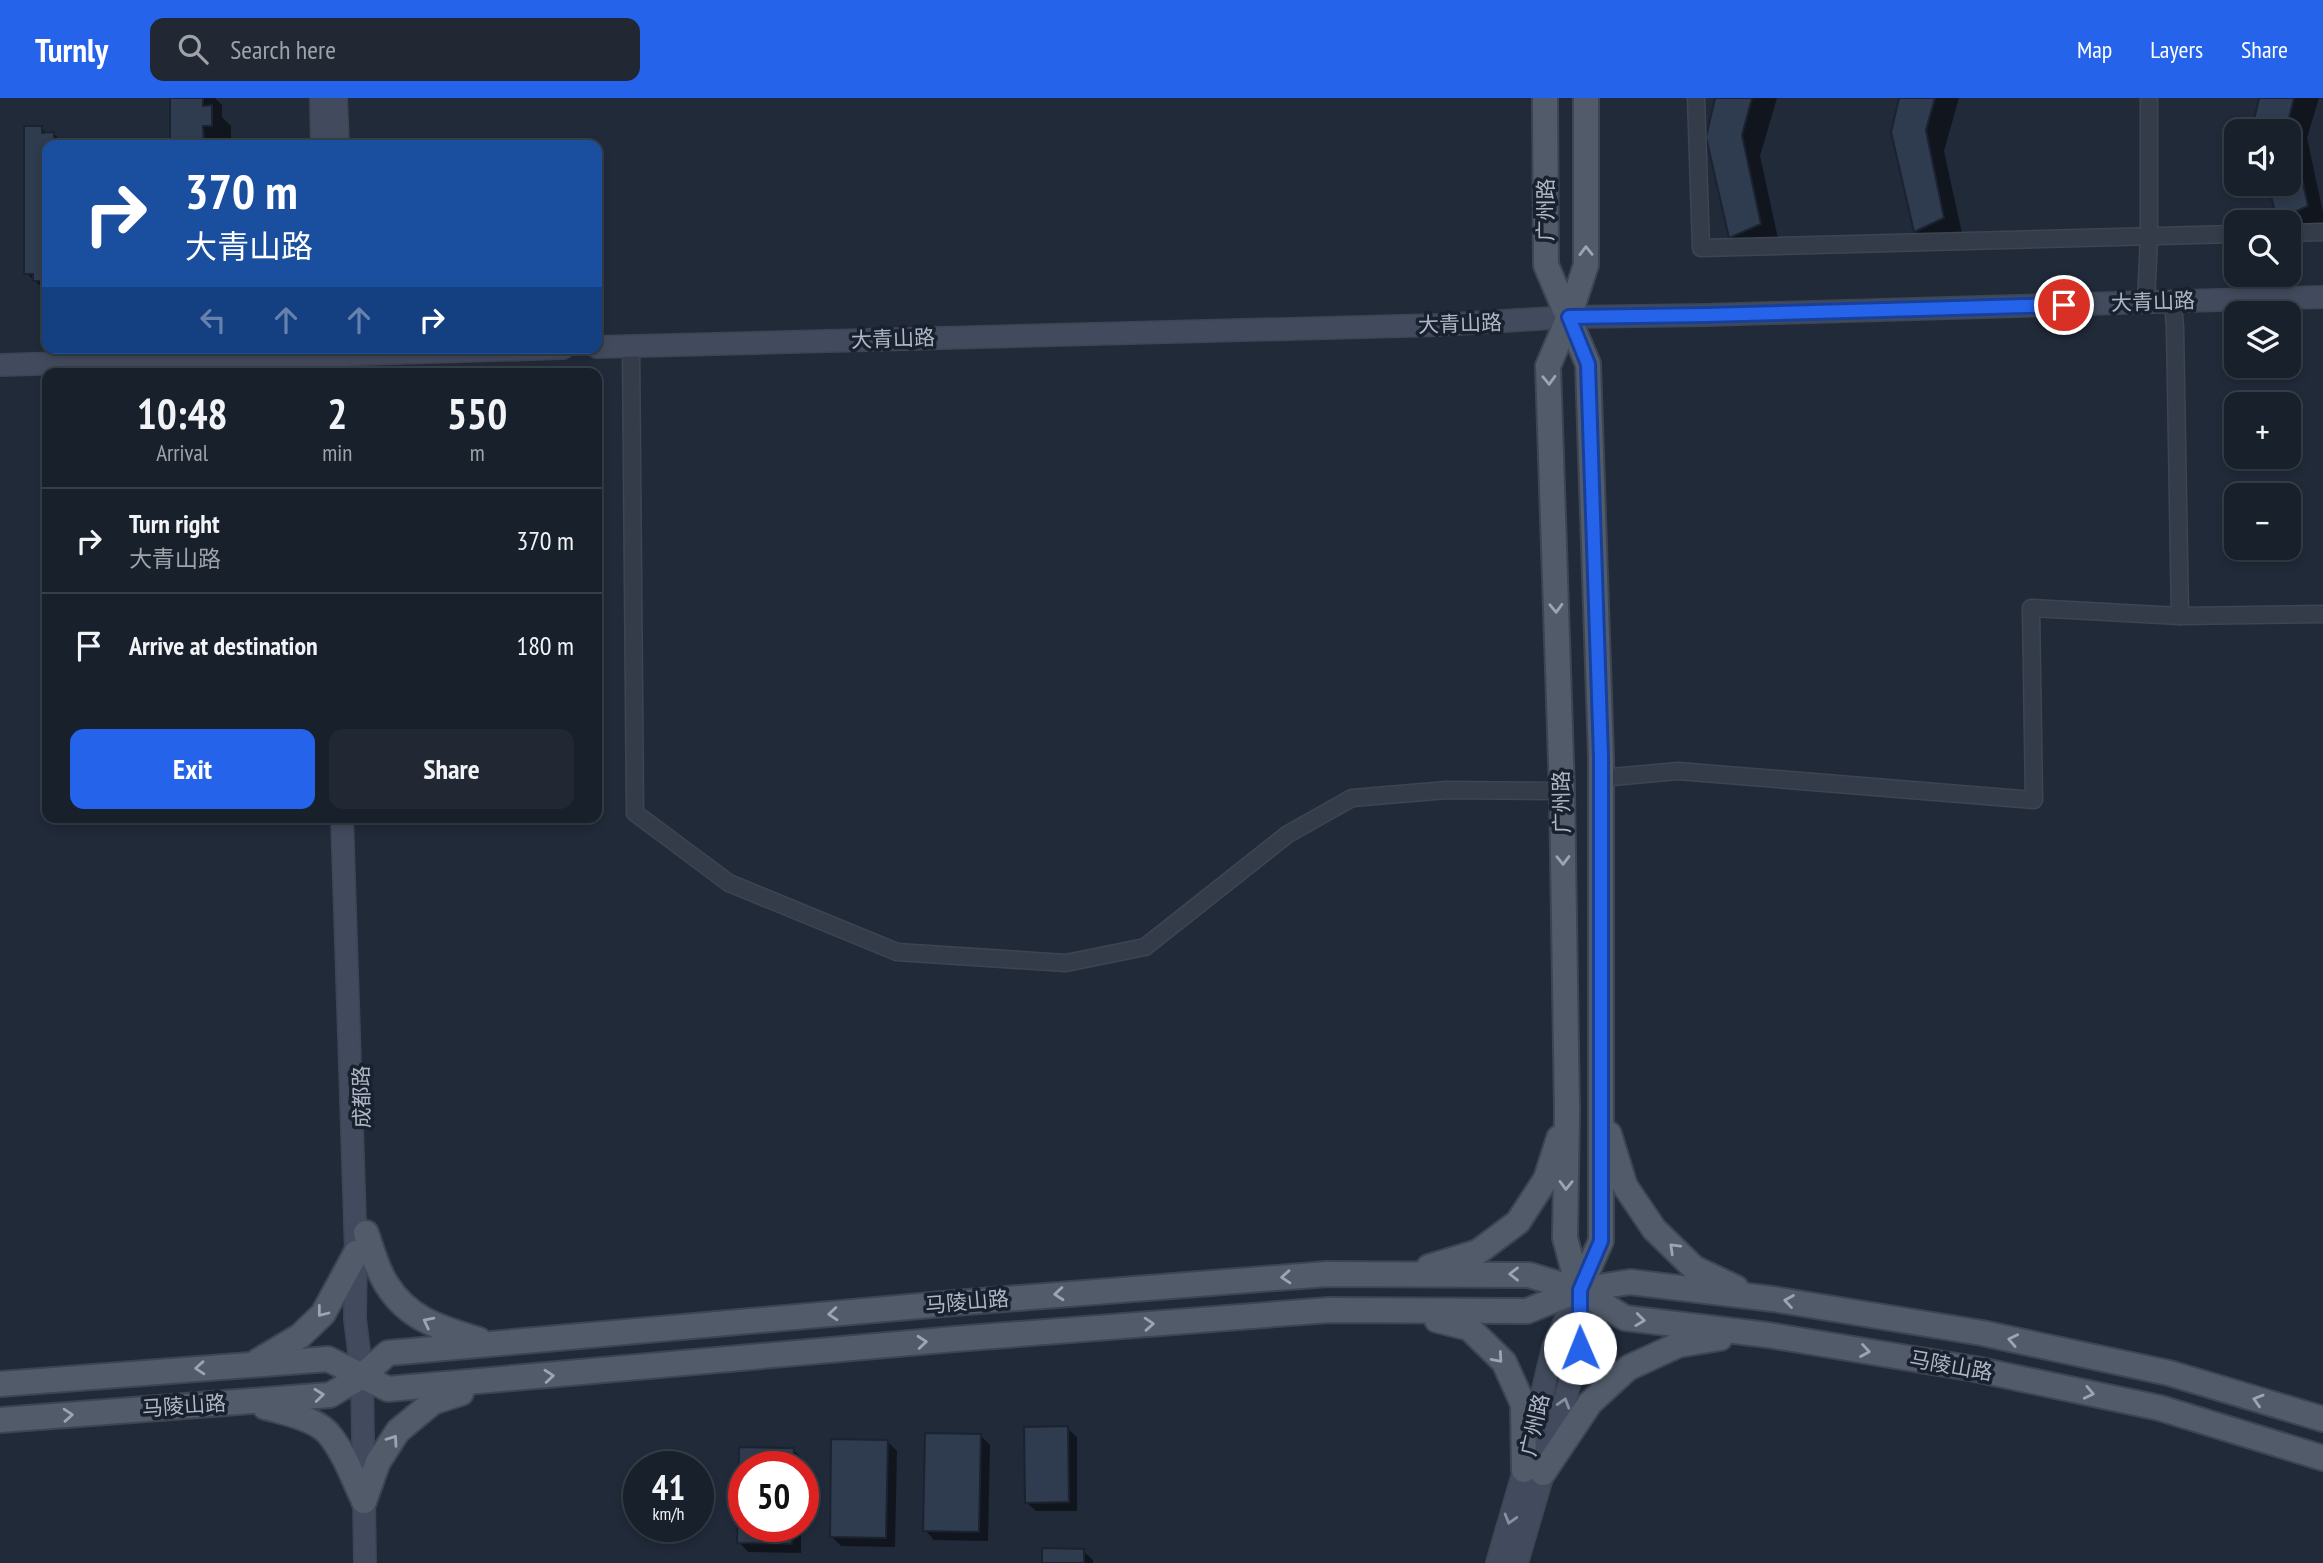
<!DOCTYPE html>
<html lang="en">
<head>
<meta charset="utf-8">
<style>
	:root { --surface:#18202b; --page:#212833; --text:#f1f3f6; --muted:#9fa3a9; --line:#363e47; --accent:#2563eb }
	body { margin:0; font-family:"PT Sans Narrow","Noto Sans SC",sans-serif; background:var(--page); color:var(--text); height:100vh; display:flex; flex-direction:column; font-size:26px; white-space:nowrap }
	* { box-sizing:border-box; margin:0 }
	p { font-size:23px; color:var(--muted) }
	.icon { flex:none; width:38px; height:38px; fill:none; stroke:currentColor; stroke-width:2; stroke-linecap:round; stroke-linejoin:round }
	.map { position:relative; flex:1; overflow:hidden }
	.sheet { position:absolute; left:42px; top:270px; width:560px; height:455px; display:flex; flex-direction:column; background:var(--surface); border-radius:14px; box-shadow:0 4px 10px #0003,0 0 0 2px var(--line) }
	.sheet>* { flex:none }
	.guide { position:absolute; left:42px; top:42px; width:560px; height:214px; border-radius:14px; box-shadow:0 4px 10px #0003,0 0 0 2px var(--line); background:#1a4fa0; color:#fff; overflow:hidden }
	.fabs { position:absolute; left:2224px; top:21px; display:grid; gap:14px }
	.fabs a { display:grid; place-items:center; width:77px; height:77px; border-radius:14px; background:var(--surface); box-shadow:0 4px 10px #0003,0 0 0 2px var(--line); font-size:35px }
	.speed { position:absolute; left:623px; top:1353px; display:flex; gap:14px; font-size:35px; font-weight:700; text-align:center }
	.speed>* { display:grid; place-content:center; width:91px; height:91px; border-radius:50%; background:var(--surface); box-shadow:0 4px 10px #0003,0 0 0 2px var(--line); line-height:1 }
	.speed small { font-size:18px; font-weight:400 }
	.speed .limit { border:10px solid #d22; background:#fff; color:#111 }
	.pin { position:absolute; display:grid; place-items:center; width:60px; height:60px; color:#fff; margin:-30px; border:4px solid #fff; border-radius:50%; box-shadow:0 2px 7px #0007 }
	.me { position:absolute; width:77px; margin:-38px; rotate:359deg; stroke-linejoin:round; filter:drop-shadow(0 0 5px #0008) }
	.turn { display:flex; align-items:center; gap:24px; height:147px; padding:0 28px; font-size:32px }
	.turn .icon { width:91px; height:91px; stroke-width:2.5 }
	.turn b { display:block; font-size:49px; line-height:60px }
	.lanes { display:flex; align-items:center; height:66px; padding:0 28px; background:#0003; justify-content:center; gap:35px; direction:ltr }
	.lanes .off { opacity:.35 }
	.eta { display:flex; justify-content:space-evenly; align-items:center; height:119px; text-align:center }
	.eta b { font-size:42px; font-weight:800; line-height:49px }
	.primary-button { display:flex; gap:14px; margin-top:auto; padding:14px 28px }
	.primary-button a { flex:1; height:80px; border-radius:14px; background:var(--accent); color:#fff; font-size:28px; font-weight:800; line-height:80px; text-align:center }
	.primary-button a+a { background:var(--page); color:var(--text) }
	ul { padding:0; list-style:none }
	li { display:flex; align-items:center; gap:21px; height:105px; padding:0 28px; border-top:2px solid var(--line) }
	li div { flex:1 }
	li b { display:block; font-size:26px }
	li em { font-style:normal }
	header { display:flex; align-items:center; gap:42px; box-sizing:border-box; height:98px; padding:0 35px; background:var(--accent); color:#fff }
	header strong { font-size:33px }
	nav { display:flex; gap:38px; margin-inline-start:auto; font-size:24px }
	.search { width:490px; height:63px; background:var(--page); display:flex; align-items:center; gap:18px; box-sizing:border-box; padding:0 24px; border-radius:14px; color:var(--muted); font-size:26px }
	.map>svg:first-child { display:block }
	.shadow { fill:#0007 }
	.building { fill:#2f3b4e; stroke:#1b2330; stroke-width:2 }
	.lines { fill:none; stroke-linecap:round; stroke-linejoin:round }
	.street-casing { stroke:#3d4553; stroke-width:19 }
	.secondary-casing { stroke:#3d4553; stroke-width:24 }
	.primary-casing { stroke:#3d4553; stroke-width:28 }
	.street { stroke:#343c4a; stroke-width:16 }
	.secondary { stroke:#424b5d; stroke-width:21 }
	.primary { stroke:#525b6a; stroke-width:24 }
	.oneway { stroke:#9ca5b4 }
	.oneway2 { stroke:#8891a1 }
	.route-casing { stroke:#184099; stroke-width:18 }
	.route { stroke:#2563eb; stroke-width:12 }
	.labels { text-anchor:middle; stroke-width:7; stroke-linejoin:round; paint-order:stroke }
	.street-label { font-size:21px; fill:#aeb7c6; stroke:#19212e }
</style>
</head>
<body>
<header>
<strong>Turnly</strong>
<div class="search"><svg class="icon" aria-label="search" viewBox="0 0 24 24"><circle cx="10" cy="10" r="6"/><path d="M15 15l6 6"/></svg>Search here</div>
<nav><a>Map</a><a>Layers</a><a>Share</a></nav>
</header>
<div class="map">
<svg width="2323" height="1465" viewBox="0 0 2323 1465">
	<rect width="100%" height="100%" fill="#202a39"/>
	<g class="shadow">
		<polygon points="171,0 215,0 222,7 222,19 231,28 231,46 172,47"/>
		<polygon points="1717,0 1777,0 1760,58 1779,145 1750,158 1731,139"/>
		<polygon points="1901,0 1959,0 1944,53 1963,140 1934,152 1915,133"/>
		<polygon points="2261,0 2319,0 2307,40 2323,114 2323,129 2289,132 2289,124 2281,124 2278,121 2270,86 2289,86 2289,33 2258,33 2256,22"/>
		<polygon points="41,30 48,36 54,36 65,47 47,47 47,194 26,175"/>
		<polygon points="1067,1330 1077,1339 1077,1413 1036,1413 1026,1404"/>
		<polygon points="981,1338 990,1347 988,1443 934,1442 925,1432"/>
		<polygon points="888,1344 897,1353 895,1449 841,1448 831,1438"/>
		<polygon points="741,1351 793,1352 803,1361 802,1368 744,1368 744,1428 801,1428 801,1455 748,1454 739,1444"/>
		<polygon points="1083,1453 1093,1462 1093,1465 1043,1465"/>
	</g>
	<g class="building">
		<polygon points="170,0 203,0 203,8 212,7 212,28 203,28 204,47 170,47"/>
		<polygon points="1715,0 1752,0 1742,37 1761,126 1729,140 1706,39"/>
		<polygon points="1899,0 1935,0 1926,32 1944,120 1914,134 1891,34"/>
		<polygon points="2259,0 2294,0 2289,20 2308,108 2277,122 2268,86 2289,86 2289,33 2256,33 2254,22"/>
		<polygon points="24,28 42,28 42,35 54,34 54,47 47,47 47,98 45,98 45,111 47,111 46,183 33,183 33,176 24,176"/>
		<polygon points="1068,1328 1069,1404 1025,1405 1024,1329"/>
		<polygon points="925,1335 981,1336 979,1434 923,1433"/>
		<polygon points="831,1341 888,1342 886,1440 830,1439"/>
		<polygon points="739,1349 794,1350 793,1368 744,1368 744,1428 792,1428 792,1446 737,1445"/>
		<polygon points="1042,1450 1084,1451 1084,1465 1042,1465"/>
	</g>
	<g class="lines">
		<defs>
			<g id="street">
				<polyline points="1696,0 1701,150 2236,136"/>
				<polyline points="2289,135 2323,134"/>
				<polyline points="2173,204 2175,230 2180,518"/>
				<polyline points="2146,205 2149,138 2149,0"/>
				<polyline points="631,248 635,715 729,785 897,854 1066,865 1145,849 1288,736 1352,700 1447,692 1562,693"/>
				<polyline points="1601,680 1678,673 2034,702 2031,510 2180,518 2323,516"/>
			</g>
			<g id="secondary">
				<polyline points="321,0 322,47"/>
				<polyline points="336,0 338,47"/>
				<polyline points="597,249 1439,227 1569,219 1707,217 2323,199"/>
				<polyline points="335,250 339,275"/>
				<polyline points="0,267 563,250"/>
				<polyline points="342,719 356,1155 355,1221 362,1278 365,1465"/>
				<polyline points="1497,1465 1524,1372 1553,1249 1579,1192"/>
				<polyline points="1517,1465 1580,1250 1580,1200"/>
			</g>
			<g id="primary">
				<polyline points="1545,0 1546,167 1588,266 1601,659 1601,1143 1579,1192"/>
				<polyline points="1609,1036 1625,1088 1654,1131 1694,1170 1736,1190"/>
				<path d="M366,1135C372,1152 377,1172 387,1187C409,1222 441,1230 479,1242"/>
				<polyline points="1429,1169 1478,1154 1518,1124 1546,1081 1559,1040"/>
				<polyline points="1579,1192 1565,1140 1567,1013 1562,693 1548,268 1569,219 1586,167 1586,0"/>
				<polyline points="1437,1222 1469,1230 1504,1264 1523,1306 1524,1372"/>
				<polyline points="258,1263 300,1238 323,1216 356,1155"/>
				<polyline points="0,1286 328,1261 388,1291 955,1241 1329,1212 1527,1213 1579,1192 1630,1184 1773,1201 1982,1235 2169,1275 2323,1321"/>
				<path d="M265,1309C283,1314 313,1320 327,1334C344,1353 353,1380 364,1403"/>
				<polyline points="0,1322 330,1297 362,1278 388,1255 954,1205 1327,1176 1529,1177 1579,1192 1625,1220 1768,1237 1975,1271 2160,1310 2323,1360"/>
				<polyline points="1543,1375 1590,1305 1628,1270 1678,1247 1720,1240"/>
				<polyline points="364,1403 378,1364 398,1333 433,1304 461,1295"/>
			</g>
		</defs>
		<use href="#street" class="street-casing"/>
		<use href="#secondary" class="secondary-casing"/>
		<use href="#primary" class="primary-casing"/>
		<use href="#street" class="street"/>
		<use href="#secondary" class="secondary"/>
		<use href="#primary" class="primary"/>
	</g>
	<defs><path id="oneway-chevron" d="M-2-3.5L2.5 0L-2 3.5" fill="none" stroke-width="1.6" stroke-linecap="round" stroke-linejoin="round" transform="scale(1.75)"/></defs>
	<g class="oneway">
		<use href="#oneway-chevron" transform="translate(1586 153) rotate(-91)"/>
		<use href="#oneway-chevron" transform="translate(1549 282) rotate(88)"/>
		<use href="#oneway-chevron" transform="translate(1556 510) rotate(88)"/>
		<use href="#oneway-chevron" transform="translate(1563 762) rotate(89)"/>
		<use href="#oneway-chevron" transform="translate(1566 1087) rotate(91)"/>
		<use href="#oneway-chevron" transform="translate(1674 1150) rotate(-136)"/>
		<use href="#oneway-chevron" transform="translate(1514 1176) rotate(-180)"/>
		<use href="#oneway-chevron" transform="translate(1286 1179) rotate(176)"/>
		<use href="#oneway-chevron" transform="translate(1059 1196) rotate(175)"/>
		<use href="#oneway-chevron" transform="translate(1789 1203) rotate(-171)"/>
		<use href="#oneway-chevron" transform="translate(322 1214) rotate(128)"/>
		<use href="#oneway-chevron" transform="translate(833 1216) rotate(175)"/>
		<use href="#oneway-chevron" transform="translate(1640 1222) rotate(7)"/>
		<use href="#oneway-chevron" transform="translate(428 1224) rotate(-153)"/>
		<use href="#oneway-chevron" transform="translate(1149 1226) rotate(-4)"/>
		<use href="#oneway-chevron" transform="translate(2013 1242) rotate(-168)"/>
		<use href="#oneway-chevron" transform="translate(922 1244) rotate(-5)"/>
		<use href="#oneway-chevron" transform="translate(1865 1253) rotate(9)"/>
		<use href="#oneway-chevron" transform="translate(1498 1260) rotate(49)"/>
		<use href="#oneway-chevron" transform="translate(200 1270) rotate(176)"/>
		<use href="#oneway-chevron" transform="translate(549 1278) rotate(-5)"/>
		<use href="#oneway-chevron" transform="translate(2089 1295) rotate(12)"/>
		<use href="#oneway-chevron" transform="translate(319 1297) rotate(-6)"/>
		<use href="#oneway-chevron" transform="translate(2258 1302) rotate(-163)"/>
		<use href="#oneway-chevron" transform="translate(68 1317) rotate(-4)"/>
		<use href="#oneway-chevron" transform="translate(393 1342) rotate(-55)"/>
	</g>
	<g class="oneway2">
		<use href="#oneway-chevron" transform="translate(1564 1305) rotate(-73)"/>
		<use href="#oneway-chevron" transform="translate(1510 1421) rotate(106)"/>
	</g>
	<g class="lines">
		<defs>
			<polyline id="route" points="1580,1250 1580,1192 1601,1143 1601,659 1588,266 1569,219 1707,217 2064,207"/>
		</defs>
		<use href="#route" class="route-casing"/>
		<use href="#route" class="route"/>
	</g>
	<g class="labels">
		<g class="street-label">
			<text transform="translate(1546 112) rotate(-90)" y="7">广州路</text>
			<text transform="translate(2153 204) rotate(-2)" y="7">大青山路</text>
			<text transform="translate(1460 226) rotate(-2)" y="7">大青山路</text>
			<text transform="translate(893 241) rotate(-2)" y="7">大青山路</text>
			<text transform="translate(1562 704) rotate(-91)" y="7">广州路</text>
			<text transform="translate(362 999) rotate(-91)" y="7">成都路</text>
			<text transform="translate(967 1204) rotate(-5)" y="7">马陵山路</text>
			<text transform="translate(1951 1268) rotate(10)" y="7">马陵山路</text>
			<text transform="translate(184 1308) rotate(-4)" y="7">马陵山路</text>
			<text transform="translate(1535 1327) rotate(-77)" y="7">广州路</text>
		</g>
	</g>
</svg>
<div class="fabs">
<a><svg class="icon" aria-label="sound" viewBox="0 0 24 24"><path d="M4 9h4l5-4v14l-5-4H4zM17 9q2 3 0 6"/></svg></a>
<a><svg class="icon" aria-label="search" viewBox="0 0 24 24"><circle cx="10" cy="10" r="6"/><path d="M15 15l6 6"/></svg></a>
<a><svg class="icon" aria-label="layers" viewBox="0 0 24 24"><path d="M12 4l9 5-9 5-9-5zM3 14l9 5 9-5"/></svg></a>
<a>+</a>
<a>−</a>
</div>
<div class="speed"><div>41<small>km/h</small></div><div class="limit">50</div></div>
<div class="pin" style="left:2064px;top:207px;background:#d93025"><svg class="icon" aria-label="arrive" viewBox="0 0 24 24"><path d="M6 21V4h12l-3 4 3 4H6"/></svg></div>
<svg class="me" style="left:1580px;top:1250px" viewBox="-20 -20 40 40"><circle r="19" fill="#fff"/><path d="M0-13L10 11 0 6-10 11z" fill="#2563eb"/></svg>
<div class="guide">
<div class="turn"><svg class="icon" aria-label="right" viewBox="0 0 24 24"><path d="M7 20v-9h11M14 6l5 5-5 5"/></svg><div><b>370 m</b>大青山路</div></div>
<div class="lanes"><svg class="icon off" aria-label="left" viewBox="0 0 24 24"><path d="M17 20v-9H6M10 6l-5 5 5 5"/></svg><svg class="icon off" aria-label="ahead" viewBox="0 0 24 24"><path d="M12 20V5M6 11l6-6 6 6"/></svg><svg class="icon off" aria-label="ahead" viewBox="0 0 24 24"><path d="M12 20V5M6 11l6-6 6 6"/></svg><svg class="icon" aria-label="right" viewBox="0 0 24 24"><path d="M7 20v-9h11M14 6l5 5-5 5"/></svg></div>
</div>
<section class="sheet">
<div class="eta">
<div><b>10:48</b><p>Arrival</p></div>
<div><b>2</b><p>min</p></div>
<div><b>550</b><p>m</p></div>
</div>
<ul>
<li><svg class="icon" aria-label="right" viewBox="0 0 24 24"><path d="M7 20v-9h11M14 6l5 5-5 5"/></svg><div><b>Turn right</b><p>大青山路</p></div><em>370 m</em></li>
<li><svg class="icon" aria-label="arrive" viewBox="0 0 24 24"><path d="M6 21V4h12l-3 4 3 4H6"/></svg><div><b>Arrive at destination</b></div><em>180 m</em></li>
</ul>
<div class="primary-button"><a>Exit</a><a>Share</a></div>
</section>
</div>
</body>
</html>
